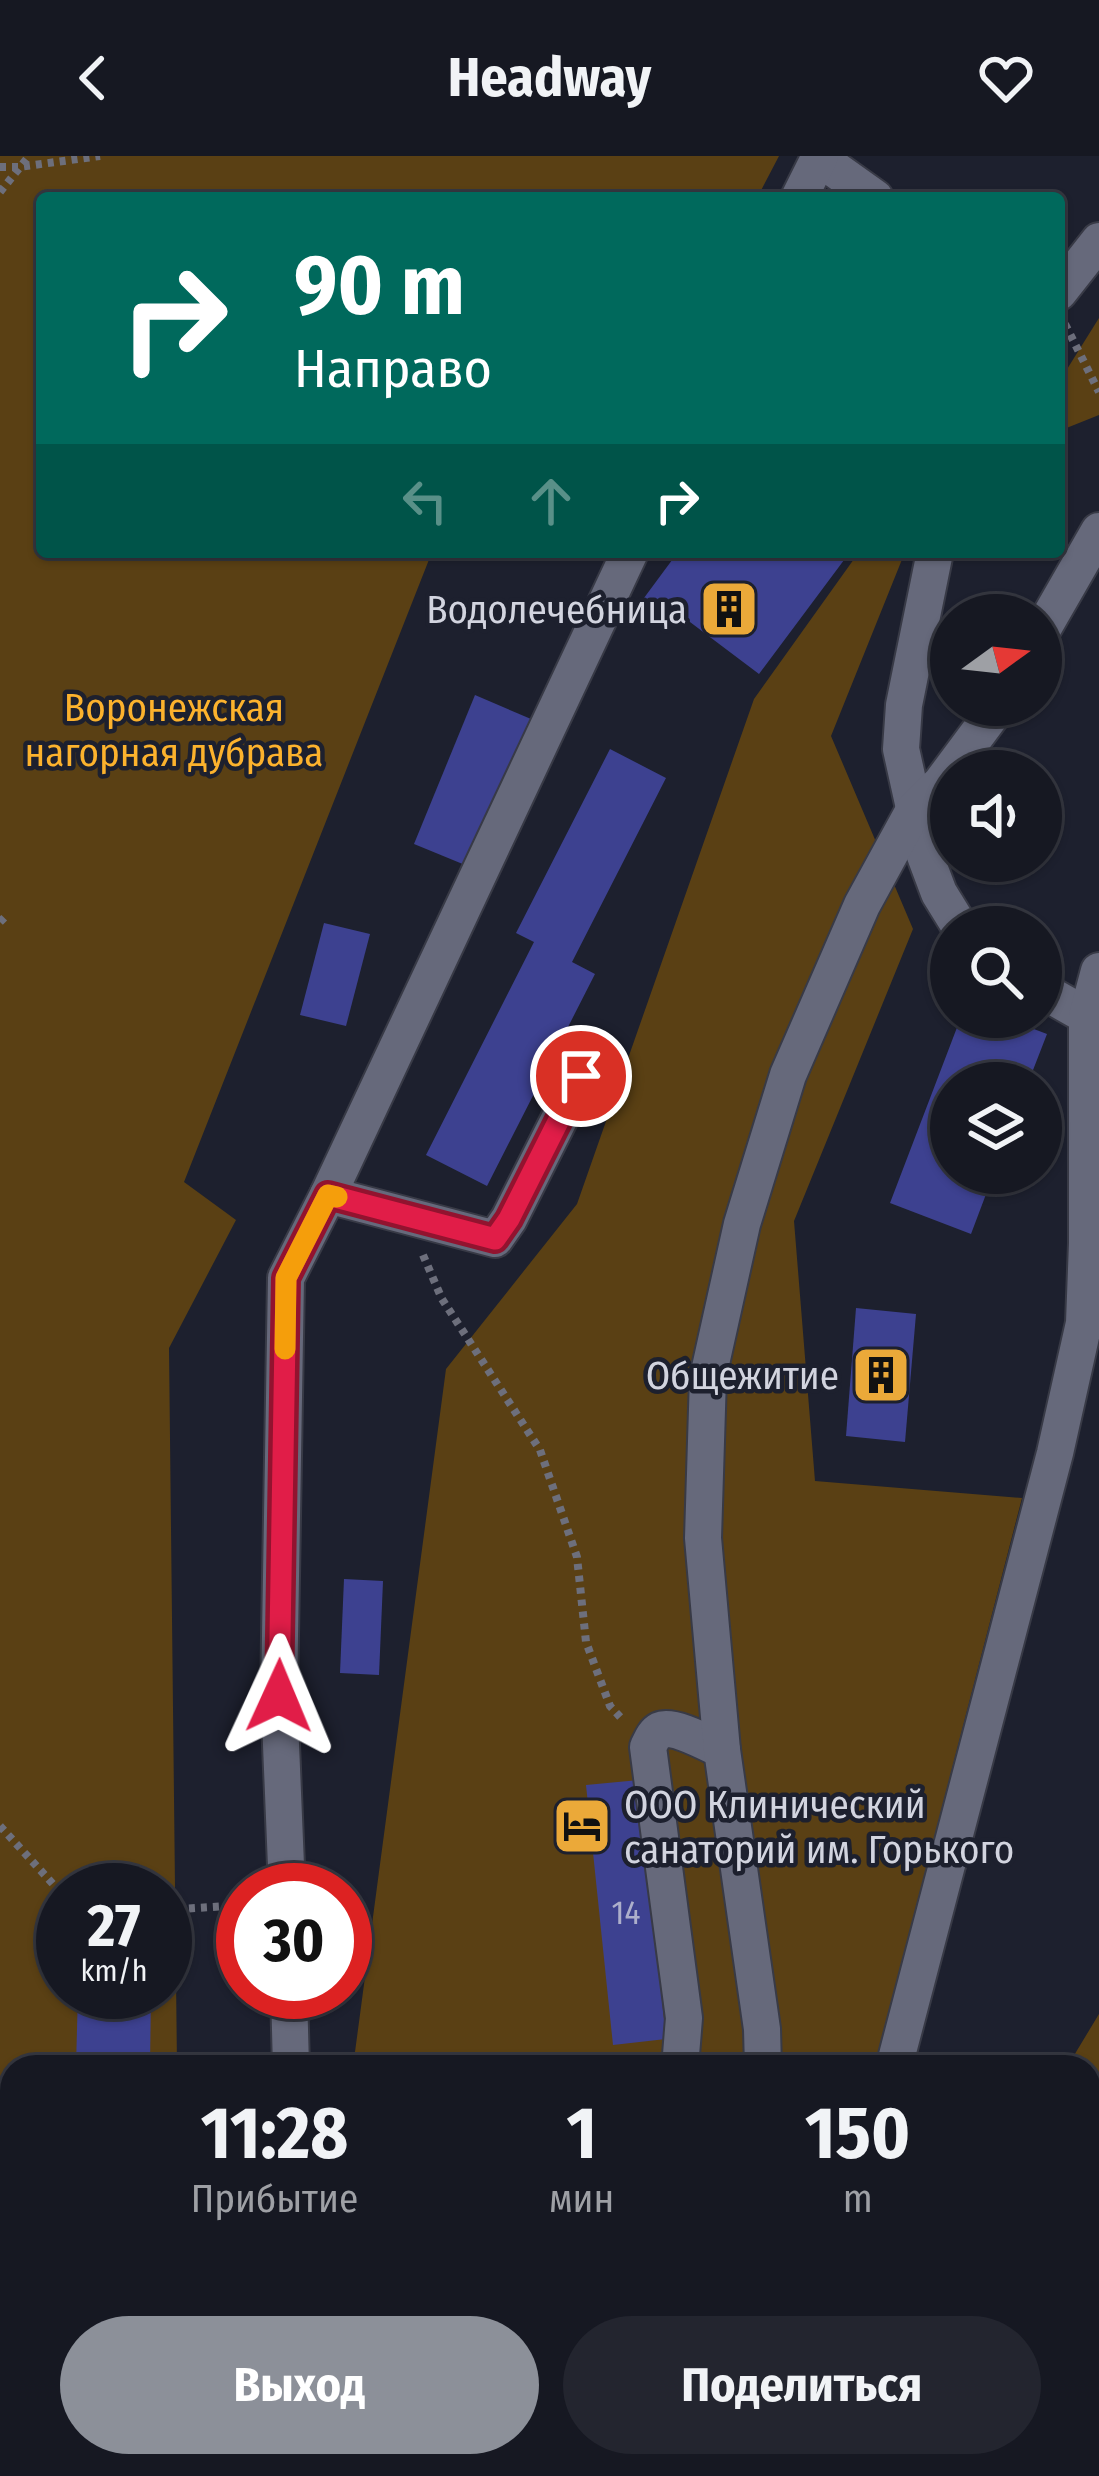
<!DOCTYPE html>
<html lang="ru">
<head>
<meta charset="utf-8">
<style>
	:root { --surface:#161822; --page:#23252f; --text:#f1f3f6; --muted:#9ea0a5; --line:#353740; --accent:#8c9099 }
	body { margin:0; font-family:"Fira Sans Condensed",sans-serif; background:var(--page); color:var(--text); height:100vh; display:flex; flex-direction:column; font-size:45px; white-space:nowrap }
	* { box-sizing:border-box; margin:0 }
	p { font-size:39px; color:var(--muted) }
	.icon { flex:none; width:66px; height:66px; fill:none; stroke:currentColor; stroke-width:2; stroke-linecap:round; stroke-linejoin:round }
	.map { position:relative; flex:1; overflow:hidden }
	.side { position:absolute; left:0px; top:1899px; width:1101px; height:423px; display:flex; flex-direction:column; background:var(--surface); border-radius:36px 36px 0 0; box-shadow:0 3px 9px #0004,0 0 0 3px var(--line) }
	.side>* { flex:none }
	.hud { position:absolute; left:36px; top:36px; width:1029px; height:366px; border-radius:12px; box-shadow:0 3px 9px #0004,0 0 0 3px var(--line); background:#00695c; color:#fff; overflow:hidden }
	.needle { width:78px; rotate:75deg }
	.controls { position:absolute; left:930px; top:438px; display:grid; gap:24px }
	.controls a { display:grid; place-items:center; width:132px; height:132px; border-radius:50%; background:var(--surface); box-shadow:0 3px 9px #0004,0 0 0 3px var(--line); font-size:60px }
	.speed { position:absolute; left:36px; top:1707px; display:flex; gap:24px; font-size:60px; font-weight:700; text-align:center }
	.speed>* { display:grid; place-content:center; width:156px; height:156px; border-radius:50%; background:var(--surface); box-shadow:0 3px 9px #0004,0 0 0 3px var(--line); line-height:1 }
	.speed small { font-size:30px; font-weight:400 }
	.speed .limit { border:18px solid #d22; background:#fff; color:#111 }
	.pin { position:absolute; display:grid; place-items:center; width:102px; height:102px; color:#fff; margin:-51px; border:6px solid #fff; border-radius:50%; box-shadow:0 3px 12px #0007 }
	.me { position:absolute; width:132px; margin:-66px; rotate:1deg; stroke-linejoin:round; filter:drop-shadow(0 0 9px #0008) }
	.turn { display:flex; align-items:center; gap:42px; height:252px; padding:0 60px; font-size:54px }
	.turn .icon { width:156px; height:156px; stroke-width:2.5 }
	.turn b { display:block; font-size:84px; line-height:102px }
	.lanes { display:flex; align-items:center; height:114px; padding:0 60px; background:#0003; justify-content:center; gap:60px; direction:ltr }
	.lanes .off { opacity:.35 }
	.eta { display:flex; justify-content:space-evenly; align-items:center; height:204px; text-align:center }
	.eta b { font-size:72px; font-weight:700; line-height:84px }
	.primary-button { display:flex; gap:24px; margin-top:auto; padding:24px 60px }
	.primary-button a { flex:1; height:138px; border-radius:72px; background:var(--accent); color:#fff; font-size:48px; font-weight:700; line-height:138px; text-align:center }
	.primary-button a+a { background:var(--page); color:var(--text) }
	header { display:flex; justify-content:space-between; align-items:center; height:156px; padding:0 60px; background:var(--surface); font-size:54px; font-weight:700 }
	.map>svg:first-child { display:block }
	.green { fill:#5a4014; fill-rule:evenodd }
	.building { fill:#3d4190 }
	.lines { fill:none; stroke-linecap:round; stroke-linejoin:round }
	.minor-casing { stroke:#383a46; stroke-width:40 }
	.path { stroke:#6d6f7c; stroke-width:8; stroke-dasharray:6 6; stroke-linecap:butt }
	.minor { stroke:#66697b; stroke-width:36 }
	.route-casing { stroke:#92132f; stroke-width:30 }
	.route { stroke:#e11d48; stroke-width:21 }
	.slow { stroke:#f59e0b; stroke-width:21 }
	.labels { text-anchor:middle; stroke-width:9; stroke-linejoin:round; paint-order:stroke }
	.number-label { font-size:33px; fill:#adafcb }
	.poi-label { font-size:39px; fill:#d2d4df; stroke:#1d202e; text-anchor:end }
	.park-label { font-size:39px; fill:#fcb22d; stroke:#1d202e }
</style>
</head>
<body>
<header><svg class="icon" aria-label="back" viewBox="0 0 24 24"><path d="M15 5l-7 7 7 7"/></svg>Headway<svg class="icon" aria-label="heart" viewBox="0 0 24 24"><path d="M12 20l-8-8c-3-5 5-10 8-4 3-6 11-1 8 4z"/></svg></header>
<div class="map">
<svg width="1099" height="2320" viewBox="0 0 1099 2320">
	<rect width="100%" height="100%" fill="#1d202e"/>
	<g class="green">
		<path d="M0,0H779L757,42H42V396H432L184,1026L236,1064L169,1192L177,1911H12V2310H42L37,2320H0ZM63,1734H165V1836H63Z"/>
		<polygon points="1099,162 1099,259 1059,275 1059,226"/>
		<polygon points="859,396 905,396 831,580 913,773 794,1065 815,1325 1022,1342 875,1911 353,1911 446,1213 577,1048 754,543"/>
		<polygon points="1099,1858 1099,2307 1085,2320 850,2320 856,2310 1089,2310 1089,1911 1067,1911"/>
	</g>
	<g class="building">
		<polygon points="678,396 850,396 759,518 682,460 674,471 641,446"/>
		<polygon points="475,539 531,563 470,711 414,688"/>
		<polygon points="610,593 666,622 572,806 595,818 487,1030 426,999 534,786 516,777"/>
		<polygon points="324,767 370,778 346,870 300,859"/>
		<polygon points="961,861 1002,861 1047,878 1028,927 951,927 951,1017 994,1017 971,1078 890,1047"/>
		<polygon points="856,1152 916,1158 905,1286 846,1280"/>
		<polygon points="344,1423 383,1425 379,1519 340,1517"/>
		<polygon points="639,1624 666,1883 613,1889 586,1629"/>
		<polygon points="78,1836 151,1836 150,1911 76,1911"/>
		<polygon points="415,2310 485,2310 484,2320 414,2320"/>
	</g>
	<g class="lines">
		<defs>
			<g id="minor">
				<polyline points="819,2 875,42"/>
				<polyline points="799,42 820,0"/>
				<polyline points="1059,136 1099,85"/>
				<polyline points="935,396 904,549 901,593 924,697 939,737 960,771"/>
				<polyline points="1041,476 1099,375"/>
				<polyline points="1041,834 1087,860"/>
				<polyline points="328,1039 495,1083 509,1063 581,920"/>
				<polyline points="287,1734 279,1540 286,1122 328,1039 630,396"/>
				<polyline points="289,1836 291,1911"/>
				<path d="M680,1911L684,1862L648,1591C651,1585 654,1577 660,1574C673,1568 709,1588 722,1594"/>
				<polyline points="763,1911 762,1873 722,1594 703,1382 708,1221 742,1068 788,919 862,749 914,654 941,627 999,549"/>
				<polyline points="894,1911 1055,1297 1084,1167 1087,1087 1087,860 1099,815"/>
				<polyline points="285,2320 286,2310"/>
				<polyline points="501,2320 502,2310"/>
				<polyline points="572,2320 575,2310"/>
				<polyline points="692,2320 698,2310"/>
			</g>
		</defs>
		<use href="#minor" class="minor-casing"/>
		<g class="path">
			<polyline points="0,11 19,11 100,0"/>
			<polyline points="0,36 29,0"/>
			<polyline points="1065,168 1099,236"/>
			<polyline points="0,766 6,760"/>
			<polyline points="423,1099 442,1143 540,1294 577,1401 586,1486 610,1550 622,1563"/>
			<polyline points="0,1670 63,1739"/>
			<polyline points="165,1754 243,1749"/>
		</g>
		<use href="#minor" class="minor"/>
	</g>
	<g class="lines">
		<defs>
			<polyline id="route" points="279,1540 286,1122 328,1039 495,1083 509,1063 581,920"/>
		</defs>
		<use href="#route" class="route-casing"/>
		<use href="#route" class="route"/>
		<polyline class="slow" points="285,1193 286,1122 328,1039 337,1041"/>
	</g>
	<defs>
		<symbol id="building-square" viewBox="-11 -11 22 22"><rect x="-9" y="-9" width="18" height="18" rx="4" fill="#eba939" stroke="#1d202e"/><path d="M-4-6H4V6H1V3H-1V6H-4ZM-2.5-4.3h1.7v1.8h-1.7ZM.8-4.3h1.7v1.8H.8ZM-2.5-1h1.7V.8h-1.7ZM.8-1h1.7V.8H.8Z" fill="#111"/></symbol>
		<symbol id="hotel-square" viewBox="-11 -11 22 22"><rect x="-9" y="-9" width="18" height="18" rx="4" fill="#eba939" stroke="#1d202e"/><path d="M-6-4.5h1.5V1H6V5H4.5V3h-9V5H-6ZM-4 0a1.8 1.8 0 1 1 3.6 0ZM.5 0V-2.5h3Q6-2.5 6 0Z" fill="#111"/></symbol>
	</defs>
	<g fill-rule="evenodd">
		<use href="#building-square" x="696" y="420" width="66" height="66"/>
		<use href="#building-square" x="848" y="1186" width="66" height="66"/>
		<use href="#hotel-square" x="549" y="1637" width="66" height="66"/>
	</g>
	<g class="labels">
		<g class="number-label">
			<text x="626" y="1768">14</text>
		</g>
		<g class="poi-label">
			<text x="687" y="467">Водолечебница</text>
			<text x="839" y="1233">Общежитие</text>
			<text x="624" y="1662" text-anchor="start">ООО Клинический<tspan x="624" dy="45">санаторий им. Горького</tspan></text>
		</g>
		<g class="park-label">
			<text x="174" y="565">Воронежская<tspan x="174" dy="45">нагорная дубрава</tspan></text>
		</g>
	</g>
</svg>
<div class="controls">
<a><svg class="needle" viewBox="-14 -14 28 28"><path d="M0-13l5 13h-10z" fill="#e53935"/><path d="M0 13l5-13h-10z" fill="#9ea0a5"/></svg></a>
<a><svg class="icon" aria-label="sound" viewBox="0 0 24 24"><path d="M4 9h4l5-4v14l-5-4H4zM17 9q2 3 0 6"/></svg></a>
<a><svg class="icon" aria-label="search" viewBox="0 0 24 24"><circle cx="10" cy="10" r="6"/><path d="M15 15l6 6"/></svg></a>
<a><svg class="icon" aria-label="layers" viewBox="0 0 24 24"><path d="M12 4l9 5-9 5-9-5zM3 14l9 5 9-5"/></svg></a>
</div>
<div class="speed"><div>27<small>km/h</small></div><div class="limit">30</div></div>
<div class="pin" style="left:581px;top:920px;background:#d93025"><svg class="icon" aria-label="arrive" viewBox="0 0 24 24"><path d="M6 21V4h12l-3 4 3 4H6"/></svg></div>
<svg class="me" style="left:279px;top:1540px" viewBox="-20 -20 40 40"><path d="M0-17L14 15 0 8-14 15z" fill="#e11d48" stroke="#fff" stroke-width="4"/></svg>
<div class="hud">
<div class="turn"><svg class="icon" aria-label="right" viewBox="0 0 24 24"><path d="M7 20v-9h11M14 6l5 5-5 5"/></svg><div><b>90 m</b>Направо</div></div>
<div class="lanes"><svg class="icon off" aria-label="left" viewBox="0 0 24 24"><path d="M17 20v-9H6M10 6l-5 5 5 5"/></svg><svg class="icon off" aria-label="ahead" viewBox="0 0 24 24"><path d="M12 20V5M6 11l6-6 6 6"/></svg><svg class="icon" aria-label="right" viewBox="0 0 24 24"><path d="M7 20v-9h11M14 6l5 5-5 5"/></svg></div>
</div>
<section class="side">
<div class="eta">
<div><b>11:28</b><p>Прибытие</p></div>
<div><b>1</b><p>мин</p></div>
<div><b>150</b><p>m</p></div>
</div>
<div class="primary-button"><a>Выход</a><a>Поделиться</a></div>
</section>
</div>
</body>
</html>
